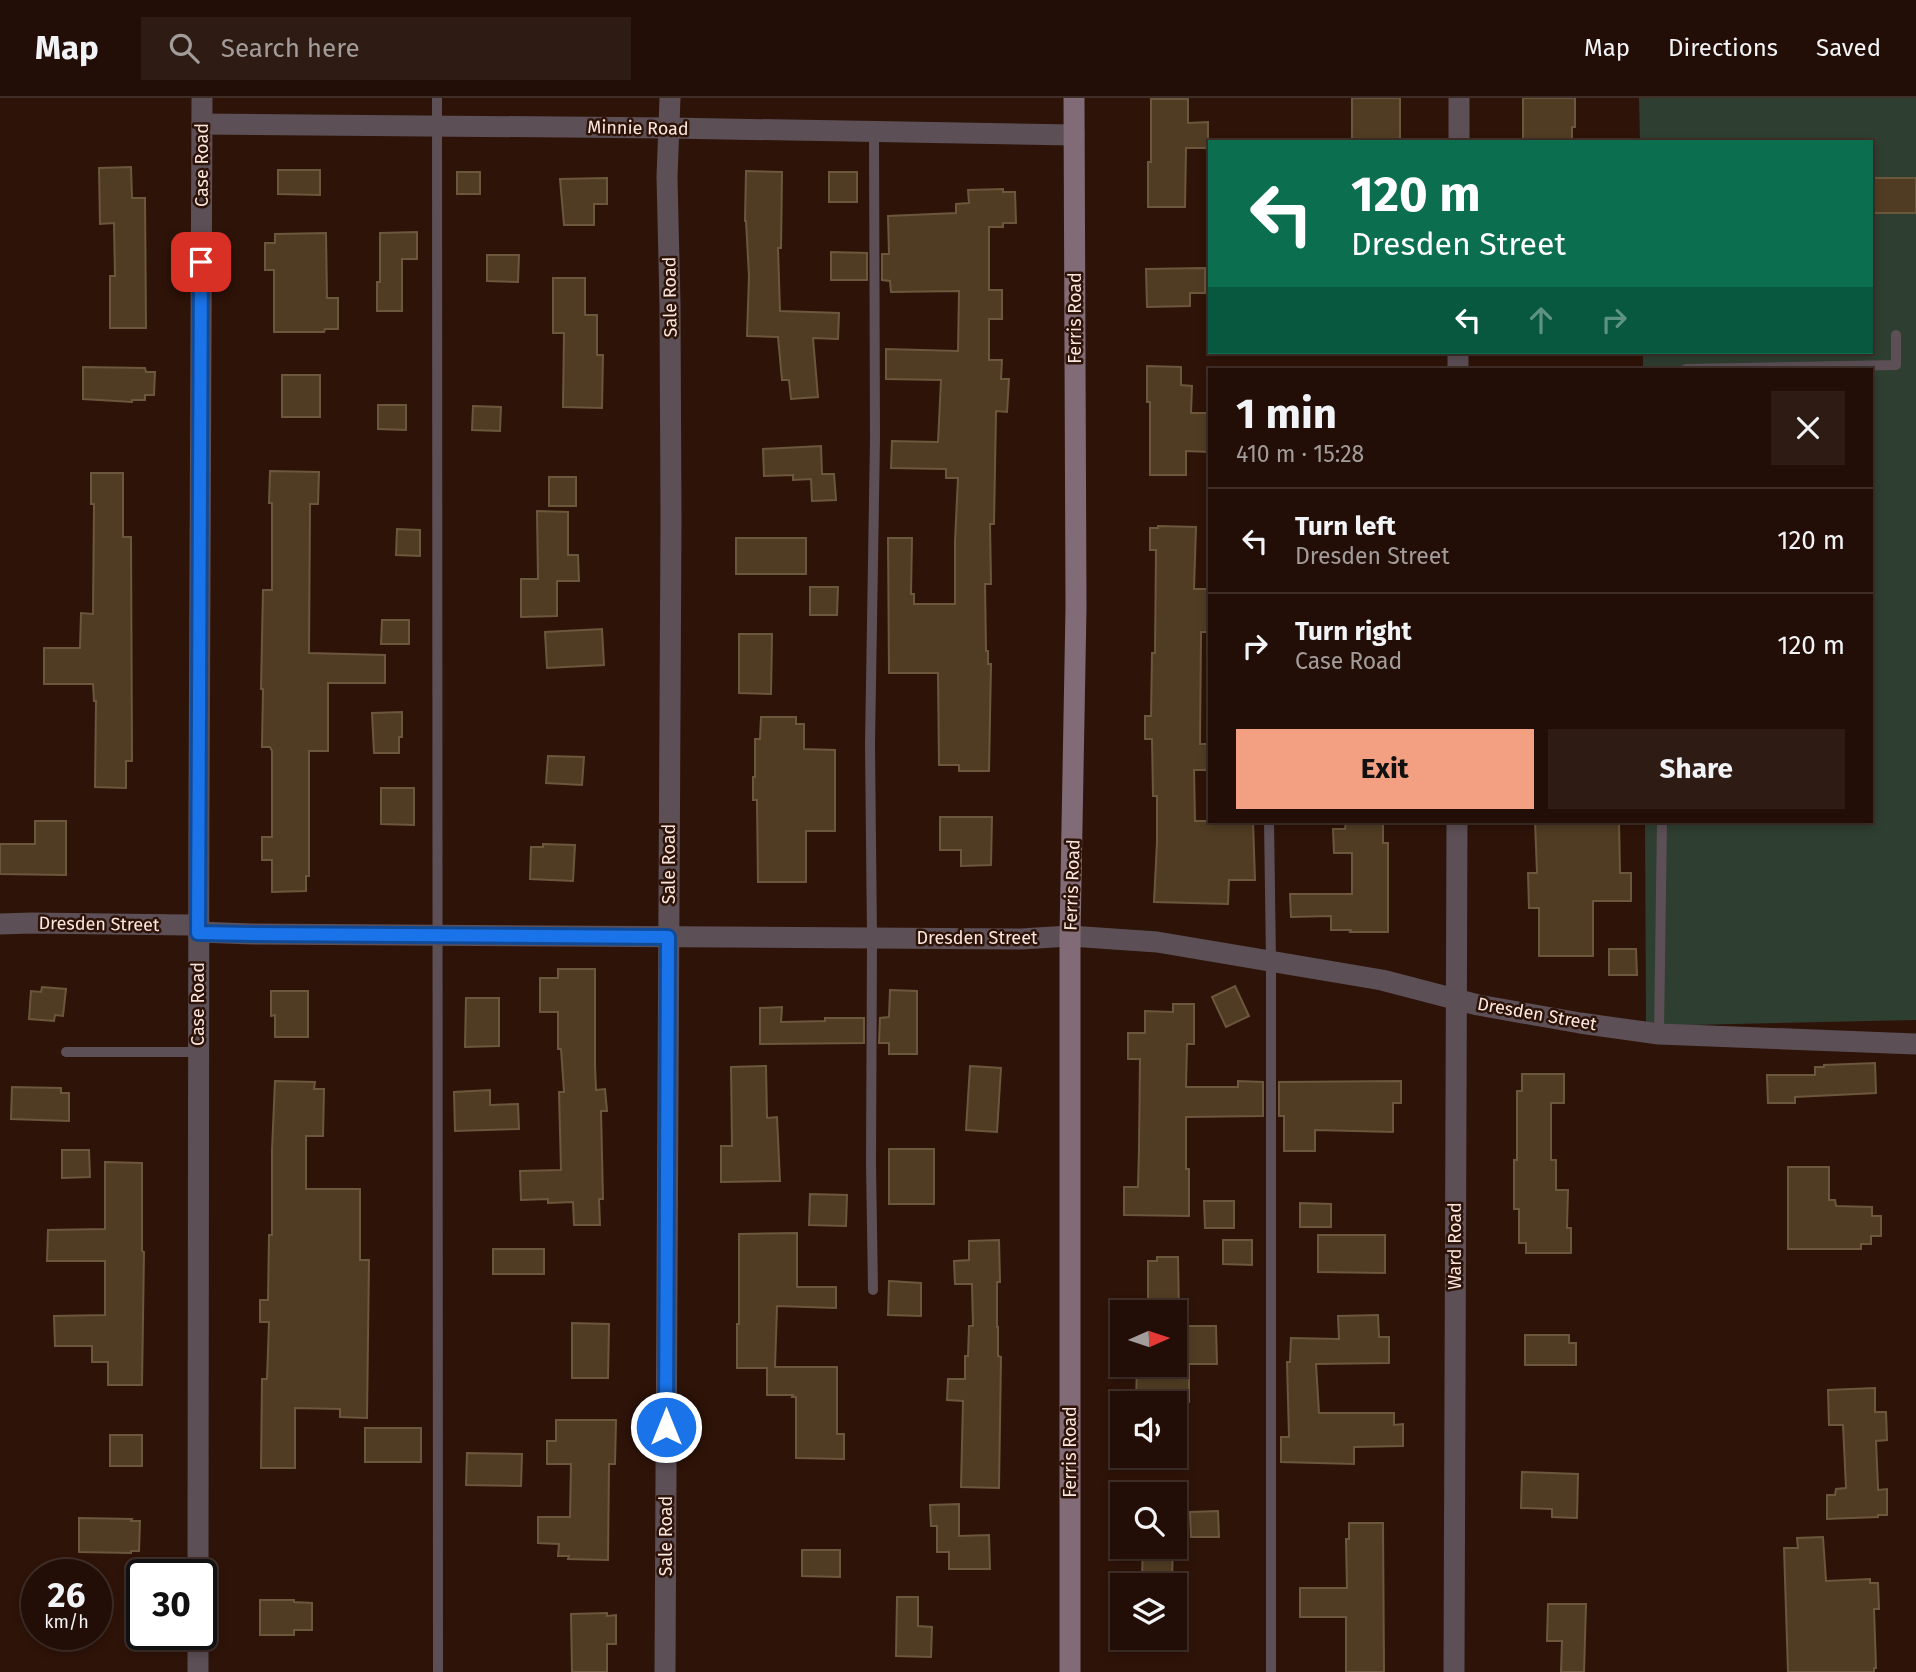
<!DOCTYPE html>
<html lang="en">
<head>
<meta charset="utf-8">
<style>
	:root { --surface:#220e06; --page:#2e1c14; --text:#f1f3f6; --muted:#a29c9b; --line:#3f2e28; --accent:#f2a081 }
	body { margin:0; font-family:"Fira Sans",sans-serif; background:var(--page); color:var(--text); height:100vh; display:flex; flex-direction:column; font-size:26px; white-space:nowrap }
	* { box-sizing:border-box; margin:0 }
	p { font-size:23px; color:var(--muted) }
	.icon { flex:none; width:38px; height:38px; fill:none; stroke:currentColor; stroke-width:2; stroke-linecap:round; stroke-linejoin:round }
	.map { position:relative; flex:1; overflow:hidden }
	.drawer { position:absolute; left:1208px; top:270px; width:665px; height:455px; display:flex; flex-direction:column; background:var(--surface); border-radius:0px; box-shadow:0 4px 10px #0003,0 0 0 2px var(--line) }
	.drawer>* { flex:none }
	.hud { position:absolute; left:1208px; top:42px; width:665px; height:214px; border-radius:0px; box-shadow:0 4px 10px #0003,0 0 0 2px var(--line); background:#0b6e4f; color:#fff; overflow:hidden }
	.needle { width:46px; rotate:87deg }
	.buttons { position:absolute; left:1110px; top:1202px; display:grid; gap:14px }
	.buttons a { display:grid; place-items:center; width:77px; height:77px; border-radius:0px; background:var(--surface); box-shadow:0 4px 10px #0003,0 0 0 2px var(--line); font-size:35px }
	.speed { position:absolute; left:21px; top:1461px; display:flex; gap:14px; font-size:35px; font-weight:700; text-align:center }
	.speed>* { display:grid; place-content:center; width:91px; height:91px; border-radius:50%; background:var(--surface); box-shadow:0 4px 10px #0003,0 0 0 2px var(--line); line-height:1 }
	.speed small { font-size:18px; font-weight:400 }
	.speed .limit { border:4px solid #111; border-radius:10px; background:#fff; color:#111 }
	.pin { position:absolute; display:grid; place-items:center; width:60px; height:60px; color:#fff; margin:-30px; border-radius:14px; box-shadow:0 4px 10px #0006 }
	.me { position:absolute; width:77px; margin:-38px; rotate:0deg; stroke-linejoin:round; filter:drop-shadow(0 0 5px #0008) }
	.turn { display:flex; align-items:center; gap:24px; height:147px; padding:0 28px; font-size:32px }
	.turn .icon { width:91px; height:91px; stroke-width:2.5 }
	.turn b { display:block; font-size:49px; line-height:60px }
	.lanes { display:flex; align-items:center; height:66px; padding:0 28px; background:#0003; justify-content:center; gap:35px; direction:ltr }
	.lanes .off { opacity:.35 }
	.round { display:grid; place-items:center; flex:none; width:74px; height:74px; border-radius:0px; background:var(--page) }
	.overview { display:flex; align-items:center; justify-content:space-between; height:119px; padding:0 28px }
	h1 { font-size:42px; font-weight:700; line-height:52px }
	.button { display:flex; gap:14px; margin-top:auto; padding:14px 28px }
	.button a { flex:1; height:80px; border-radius:0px; background:var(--accent); color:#111; font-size:28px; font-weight:700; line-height:80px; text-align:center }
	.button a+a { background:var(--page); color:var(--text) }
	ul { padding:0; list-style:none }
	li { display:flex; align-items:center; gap:21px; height:105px; padding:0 28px; border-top:2px solid var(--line) }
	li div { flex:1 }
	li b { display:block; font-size:26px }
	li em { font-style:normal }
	header { display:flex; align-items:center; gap:42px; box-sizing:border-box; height:98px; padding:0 35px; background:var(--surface); border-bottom:2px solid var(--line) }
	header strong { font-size:33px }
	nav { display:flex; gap:38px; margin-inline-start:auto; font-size:24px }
	.search { width:490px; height:63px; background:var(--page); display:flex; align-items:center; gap:18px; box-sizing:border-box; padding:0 24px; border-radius:0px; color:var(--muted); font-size:26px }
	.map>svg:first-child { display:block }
	.green { fill:#2e3e30 }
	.building { fill:#4f3c22; stroke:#6b573c; stroke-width:2 }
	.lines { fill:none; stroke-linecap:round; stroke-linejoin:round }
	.lane { stroke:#5c4f56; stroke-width:10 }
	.street { stroke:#5c4f56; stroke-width:21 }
	.secondary { stroke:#816b77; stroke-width:21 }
	.route-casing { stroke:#114b97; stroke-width:18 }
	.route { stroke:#1a73e8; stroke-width:12 }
	.labels { text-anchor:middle; stroke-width:5; stroke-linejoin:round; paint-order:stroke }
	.street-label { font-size:18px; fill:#fae7df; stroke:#2e1308 }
</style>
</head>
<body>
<header>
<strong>Map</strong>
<div class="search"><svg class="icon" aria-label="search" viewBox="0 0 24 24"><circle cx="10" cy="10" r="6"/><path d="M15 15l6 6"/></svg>Search here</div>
<nav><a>Map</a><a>Directions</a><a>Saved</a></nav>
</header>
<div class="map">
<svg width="1916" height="1574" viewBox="0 0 1916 1574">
	<rect width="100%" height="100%" fill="#2e1308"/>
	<polygon class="green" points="1639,0 1916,0 1916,922 1646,928 1645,723 1871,723 1871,271 1643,271 1643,254 1871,254 1871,44 1640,44"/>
	<g class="building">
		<rect x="1352" y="0" width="48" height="44"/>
		<polygon points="1523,0 1575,0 1575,29 1572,29 1572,44 1523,44"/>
		<polygon points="1151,1 1188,1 1188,25 1208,24 1208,50 1186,50 1185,109 1148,109 1148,64 1151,64"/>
		<polygon points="131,69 132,100 145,100 146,230 110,230 110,178 115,178 114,125 100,126 99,70"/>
		<polygon points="278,72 320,72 320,97 278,96"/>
		<polygon points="746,73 782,74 781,150 778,150 780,213 839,215 838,241 813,240 818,299 791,301 789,282 782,282 778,239 747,238 749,178 746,123 745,123"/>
		<rect x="457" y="74" width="23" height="22"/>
		<rect x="829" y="74" width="28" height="30"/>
		<polygon points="607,80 607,106 594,106 594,127 564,127 560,81"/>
		<rect x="1871" y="80" width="45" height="35"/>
		<polygon points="1003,91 1003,94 1015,94 1016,125 1003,125 1003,129 989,129 989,192 1002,192 1002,221 989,221 989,262 1002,262 1001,281 1009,281 1007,314 996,313 994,426 990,426 991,486 985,486 986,553 988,553 988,566 991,566 989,673 959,673 959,667 939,667 938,575 889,575 888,440 912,440 911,496 914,496 914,506 955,506 955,443 958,380 946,380 946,371 891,370 892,343 938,344 941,282 886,281 886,251 958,253 959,193 891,194 890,183 882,182 882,156 889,156 888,118 956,115 956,106 969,105 968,92"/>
		<polygon points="417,134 417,161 402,161 402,213 377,213 377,184 380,184 380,135"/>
		<polygon points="326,135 327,200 338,200 338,231 325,231 324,234 274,234 274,172 265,172 265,145 275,145 275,136"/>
		<polygon points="831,154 867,155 867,182 831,182"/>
		<polygon points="487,157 519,157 518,184 487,183"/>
		<polygon points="1205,170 1205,195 1190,195 1190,208 1147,209 1146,171"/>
		<polygon points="553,180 585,180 585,217 597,217 597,257 603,257 602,310 563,309 564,235 553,235"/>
		<polygon points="1147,268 1181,269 1181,287 1192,288 1191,315 1209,315 1209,354 1186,353 1186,377 1150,377 1150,304 1147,304"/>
		<polygon points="83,269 145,270 146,274 155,274 154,297 145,297 145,302 132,302 132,304 83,301"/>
		<rect x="282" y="277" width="38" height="42"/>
		<polygon points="378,307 406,307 406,332 378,331"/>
		<polygon points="473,308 501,309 500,333 472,332"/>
		<polygon points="821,348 822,376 834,376 836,402 812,403 811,381 793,382 793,377 764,378 763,351"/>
		<polygon points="270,373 319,374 318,406 310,406 309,555 385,557 385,585 328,585 328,653 309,653 309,778 306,778 306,793 272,794 272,762 262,762 262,739 272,739 272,653 270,649 262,649 263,591 261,591 263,492 272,492 272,405 269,405"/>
		<polygon points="91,375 123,375 123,439 131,439 132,663 126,663 126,690 95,689 96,603 94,603 93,586 44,586 44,550 80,550 81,515 93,516 94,406 91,406"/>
		<rect x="549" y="379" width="27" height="29"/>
		<polygon points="537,413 568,414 568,457 578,457 579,483 557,483 557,518 521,519 521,481 538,481"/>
		<polygon points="1158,428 1196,429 1194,491 1208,491 1207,534 1201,534 1200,646 1209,646 1209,672 1194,672 1195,723 1253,723 1255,782 1229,782 1228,806 1154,804 1157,744 1157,698 1153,698 1152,641 1145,641 1145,618 1151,618 1152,555 1155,555 1156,452 1150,452 1150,430 1158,430"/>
		<polygon points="397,431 420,432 420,458 396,457"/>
		<rect x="736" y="440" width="70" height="36"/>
		<polygon points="810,489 838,489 837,517 810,517"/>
		<polygon points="382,522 409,522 409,546 381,546"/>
		<polygon points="602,531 604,567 547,570 545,534"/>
		<polygon points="739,536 772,536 771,596 739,595"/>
		<polygon points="402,614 402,639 399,639 399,655 374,655 372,615"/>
		<polygon points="761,619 796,619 796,626 804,626 804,651 835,652 835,733 806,733 806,784 758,784 757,702 753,702 753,679 755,679 755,641 760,641"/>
		<polygon points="548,658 584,659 582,687 546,685"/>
		<polygon points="381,690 414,690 414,727 381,726"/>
		<polygon points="940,719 992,719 991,767 961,768 961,752 940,752"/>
		<polygon points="35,723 66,723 66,777 0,776 0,746 35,746"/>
		<polygon points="1346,723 1383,723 1383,745 1388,745 1388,834 1350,834 1351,832 1331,832 1331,818 1291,819 1290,796 1352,796 1352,755 1334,755 1333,731 1345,731"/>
		<polygon points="1535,723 1619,723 1620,775 1631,775 1631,803 1593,803 1593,858 1539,858 1539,810 1529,810 1528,775 1537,775"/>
		<polygon points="543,746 575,747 573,783 530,781 531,749 543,749"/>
		<polygon points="1609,851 1636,851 1637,877 1609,877"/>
		<polygon points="558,871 595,871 595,968 596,992 605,991 607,1013 601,1013 603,1101 599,1101 600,1127 574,1127 573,1104 548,1105 548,1101 521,1102 520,1073 561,1072 559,994 564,994 561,951 558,951 558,914 540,914 540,880 558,880"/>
		<polygon points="1235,888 1249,918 1226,929 1212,899"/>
		<polygon points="42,889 66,891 63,918 55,917 54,923 29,921 31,893 41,894"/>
		<polygon points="890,892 917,893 917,956 889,956 889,945 879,945 880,920 889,919"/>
		<polygon points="271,893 308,893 308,939 275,939 275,917 271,918"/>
		<polygon points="466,900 499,900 499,948 465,949"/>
		<polygon points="1173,906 1194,906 1194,946 1187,946 1186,989 1238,989 1238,983 1263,984 1263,1018 1186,1019 1186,1071 1189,1071 1189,1118 1124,1117 1124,1089 1138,1089 1139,1051 1140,961 1128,961 1128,935 1145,935 1145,913 1173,914"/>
		<polygon points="782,909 781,924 825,923 825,920 864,920 864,945 760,946 760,910"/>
		<polygon points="1875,965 1876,995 1795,999 1795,1005 1768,1005 1767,977 1815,977 1815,969 1824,969 1824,967"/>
		<polygon points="766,968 767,1020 777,1019 780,1083 721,1084 721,1048 732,1048 731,969"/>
		<polygon points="970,968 1001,970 997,1034 966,1032"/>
		<polygon points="1522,976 1564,976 1564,1005 1551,1005 1551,1062 1556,1062 1556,1092 1568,1092 1567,1130 1571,1130 1571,1155 1526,1155 1526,1145 1519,1145 1519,1111 1514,1111 1514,1062 1517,1062 1517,993 1522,993"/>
		<polygon points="275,983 315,984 314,991 324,991 323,1038 306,1038 306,1091 360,1091 360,1162 369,1162 367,1320 340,1319 340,1311 295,1310 295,1370 261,1370 262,1281 267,1281 269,1224 260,1224 260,1202 268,1202 269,1137 272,1137 272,1052"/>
		<polygon points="1401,983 1401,1005 1393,1005 1393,1034 1315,1032 1315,1053 1284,1053 1284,1018 1279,1018 1279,984"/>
		<polygon points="12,989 61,990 61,995 69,995 69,1023 11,1021"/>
		<polygon points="490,992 490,1007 518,1006 519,1031 455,1033 454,994"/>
		<rect x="889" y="1051" width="45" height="55"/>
		<polygon points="62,1052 89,1052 90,1079 62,1080"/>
		<polygon points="105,1064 142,1065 142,1153 144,1154 142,1287 108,1287 108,1264 92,1264 92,1248 55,1248 54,1218 105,1217 105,1163 47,1163 48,1132 105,1131"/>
		<polygon points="1788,1069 1829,1069 1829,1102 1835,1102 1836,1108 1872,1109 1872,1118 1881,1118 1881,1138 1871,1138 1871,1146 1861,1146 1861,1151 1788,1151"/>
		<polygon points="810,1096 847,1097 846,1128 809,1127"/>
		<polygon points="1204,1103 1234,1103 1234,1130 1205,1130"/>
		<polygon points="1300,1105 1331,1106 1331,1129 1300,1129"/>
		<polygon points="797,1135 797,1189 836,1189 836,1210 777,1208 775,1269 837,1269 837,1336 844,1336 844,1361 796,1360 796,1299 792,1299 793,1297 767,1297 767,1270 737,1270 737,1226 739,1226 739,1136"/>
		<polygon points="1318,1137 1385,1137 1385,1175 1318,1174"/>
		<polygon points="999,1142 1000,1184 997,1184 997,1229 998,1229 998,1258 1001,1259 999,1390 961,1389 963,1303 947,1302 948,1281 965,1281 965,1258 968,1258 969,1228 973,1228 972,1186 955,1186 954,1163 969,1162 969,1143"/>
		<polygon points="1223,1142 1252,1142 1252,1167 1223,1166"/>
		<rect x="493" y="1151" width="51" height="25"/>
		<polygon points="1157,1159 1178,1159 1179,1214 1148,1214 1148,1163 1157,1163"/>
		<polygon points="889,1183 921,1185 921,1218 888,1217"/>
		<polygon points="1378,1217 1379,1239 1389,1239 1389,1265 1316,1266 1319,1315 1394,1315 1394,1327 1403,1326 1403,1348 1354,1349 1354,1366 1281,1364 1281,1339 1289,1339 1287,1264 1290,1264 1291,1240 1339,1241 1338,1218"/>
		<polygon points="572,1225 609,1226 608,1280 572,1280"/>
		<polygon points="1174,1228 1216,1228 1217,1266 1174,1266"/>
		<polygon points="1525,1237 1569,1237 1569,1245 1576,1245 1576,1267 1525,1267"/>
		<polygon points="1137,1267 1189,1267 1189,1304 1136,1304"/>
		<polygon points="1875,1290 1875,1314 1886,1314 1887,1342 1876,1343 1878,1389 1878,1392 1887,1391 1887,1417 1878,1417 1878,1419 1827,1421 1827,1397 1835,1397 1836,1391 1846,1390 1843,1327 1829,1327 1828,1292"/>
		<polygon points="556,1322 616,1322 615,1366 609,1366 608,1462 568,1461 569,1458 558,1458 559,1446 538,1445 538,1419 570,1419 571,1366 547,1366 547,1343 556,1343"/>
		<rect x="365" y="1330" width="56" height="34"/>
		<rect x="110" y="1337" width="32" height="31"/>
		<polygon points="467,1355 522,1356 521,1388 466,1387"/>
		<polygon points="1522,1374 1578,1376 1577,1420 1552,1419 1552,1411 1521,1410"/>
		<polygon points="959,1406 959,1438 989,1437 990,1471 949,1471 949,1454 937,1454 937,1428 931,1428 930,1407"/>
		<polygon points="1218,1413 1219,1439 1191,1439 1190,1414"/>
		<polygon points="79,1420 132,1421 131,1423 140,1423 139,1453 131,1453 131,1455 79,1454"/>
		<polygon points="1349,1425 1383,1425 1384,1574 1346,1574 1346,1519 1300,1519 1300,1490 1347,1490 1346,1441 1349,1441"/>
		<polygon points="1823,1439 1826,1483 1870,1481 1870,1485 1878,1485 1879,1511 1874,1511 1876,1570 1874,1570 1874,1574 1788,1574 1784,1450 1798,1450 1797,1440"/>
		<polygon points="1143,1449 1173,1449 1172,1480 1142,1479"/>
		<polygon points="802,1452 840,1452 840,1479 802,1478"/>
		<polygon points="897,1499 918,1499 918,1528 932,1529 931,1559 896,1558"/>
		<polygon points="260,1502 294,1502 294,1504 312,1505 312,1532 294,1532 294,1537 260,1537"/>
		<polygon points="1548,1506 1586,1506 1584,1574 1561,1574 1562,1543 1547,1543"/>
		<polygon points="607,1515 607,1518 616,1517 616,1546 607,1546 607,1574 572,1574 571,1516"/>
	</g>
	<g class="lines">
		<g class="lane">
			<polyline points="437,0 438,1574"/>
			<polyline points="1686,271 1896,267 1896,237"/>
			<polyline points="1269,723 1271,863 1271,1574"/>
			<polyline points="1659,936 1662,723"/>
			<polyline points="66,954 199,954"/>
			<polyline points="873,1192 871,1066 872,840 870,646 875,341 874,33"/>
		</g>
		<g class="street">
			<polyline points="202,26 670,30 1074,37"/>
			<polyline points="1459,44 1459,0"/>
			<polyline points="1458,254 1458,271"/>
			<polyline points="0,826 31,825 188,827 197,826"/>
			<polyline points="198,834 252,836 1021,841 1070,838 1157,844 1382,882 1478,907 1580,925 1659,936 1916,946"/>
			<path d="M198,1477C199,985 198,492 202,0"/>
			<polyline points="198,1574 198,1536"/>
			<polyline points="665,1574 671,422 670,206 667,79 670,0"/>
			<polyline points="1454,1574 1457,723"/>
		</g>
		<polyline class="secondary" points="1070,1574 1070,838 1076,510 1074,0"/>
	</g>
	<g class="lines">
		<defs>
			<polyline id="route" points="201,164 198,835 252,836 668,839 666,1329"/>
		</defs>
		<use href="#route" class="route-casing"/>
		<use href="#route" class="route"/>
	</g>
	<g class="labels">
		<g class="street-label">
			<text transform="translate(638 30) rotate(1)" y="6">Minnie Road</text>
			<text transform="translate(202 67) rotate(-90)" y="6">Case Road</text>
			<text transform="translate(670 199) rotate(-91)" y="6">Sale Road</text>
			<text transform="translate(1075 220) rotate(-90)" y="6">Ferris Road</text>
			<text transform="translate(669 766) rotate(-90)" y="6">Sale Road</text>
			<text transform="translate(1072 787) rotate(-88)" y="6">Ferris Road</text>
			<text transform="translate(99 826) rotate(1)" y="6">Dresden Street</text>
			<text x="977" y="846">Dresden Street</text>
			<text transform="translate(198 906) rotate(-90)" y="6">Case Road</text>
			<text transform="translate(1537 916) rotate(10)" y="6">Dresden Street</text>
			<text transform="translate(1455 1148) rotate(-90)" y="6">Ward Road</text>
			<text transform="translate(1070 1354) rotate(-90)" y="6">Ferris Road</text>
			<text transform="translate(666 1438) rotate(-90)" y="6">Sale Road</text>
		</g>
	</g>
</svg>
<div class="buttons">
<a><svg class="needle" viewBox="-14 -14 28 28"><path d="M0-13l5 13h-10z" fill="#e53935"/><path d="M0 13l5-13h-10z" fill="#a29c9b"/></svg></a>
<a><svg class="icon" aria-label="sound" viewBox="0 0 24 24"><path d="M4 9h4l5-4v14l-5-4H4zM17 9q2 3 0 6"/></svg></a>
<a><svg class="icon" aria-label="search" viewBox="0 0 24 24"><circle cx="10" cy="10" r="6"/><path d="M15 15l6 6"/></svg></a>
<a><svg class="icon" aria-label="layers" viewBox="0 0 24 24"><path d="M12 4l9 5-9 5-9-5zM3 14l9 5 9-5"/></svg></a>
</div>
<div class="speed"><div>26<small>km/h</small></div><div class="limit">30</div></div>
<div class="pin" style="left:201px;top:164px;background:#d93025"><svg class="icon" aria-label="arrive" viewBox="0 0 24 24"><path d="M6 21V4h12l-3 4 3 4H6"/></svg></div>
<svg class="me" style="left:666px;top:1329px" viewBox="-20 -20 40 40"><circle r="17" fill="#1a73e8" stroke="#fff" stroke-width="3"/><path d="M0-11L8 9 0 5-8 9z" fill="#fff"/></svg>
<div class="hud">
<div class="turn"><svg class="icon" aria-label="left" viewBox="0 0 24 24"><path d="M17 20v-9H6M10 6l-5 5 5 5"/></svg><div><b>120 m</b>Dresden Street</div></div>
<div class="lanes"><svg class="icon" aria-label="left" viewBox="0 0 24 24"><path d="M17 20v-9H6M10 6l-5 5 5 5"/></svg><svg class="icon off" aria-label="ahead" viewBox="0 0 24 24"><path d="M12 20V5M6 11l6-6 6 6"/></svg><svg class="icon off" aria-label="right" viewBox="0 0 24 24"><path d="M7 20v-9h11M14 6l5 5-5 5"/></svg></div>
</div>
<section class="drawer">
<div class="overview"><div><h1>1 min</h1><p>410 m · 15:28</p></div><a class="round"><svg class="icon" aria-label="close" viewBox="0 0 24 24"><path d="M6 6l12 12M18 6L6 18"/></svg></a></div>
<ul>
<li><svg class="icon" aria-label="left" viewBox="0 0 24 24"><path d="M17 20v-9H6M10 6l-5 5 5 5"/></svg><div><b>Turn left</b><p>Dresden Street</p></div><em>120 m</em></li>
<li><svg class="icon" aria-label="right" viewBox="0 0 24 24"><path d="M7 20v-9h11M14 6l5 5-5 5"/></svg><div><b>Turn right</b><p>Case Road</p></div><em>120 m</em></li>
</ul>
<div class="button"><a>Exit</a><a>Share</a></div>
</section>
</div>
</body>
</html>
